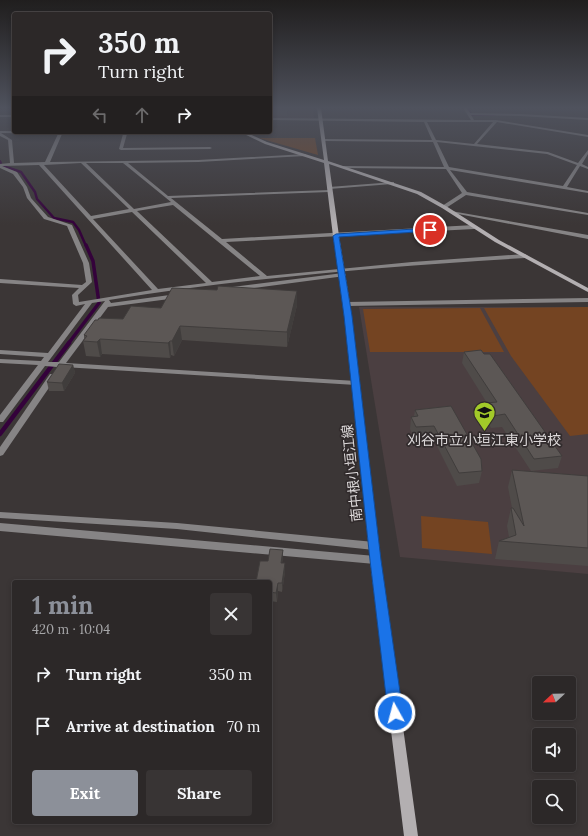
<!DOCTYPE html>
<html lang="en">
<head>
<meta charset="utf-8">
<style>
	:root { --surface:#2c2828; --page:#383434; --text:#f1f3f6; --muted:#a6a6a8; --line:#484445; --accent:#8c9099 }
	body { margin:0; font-family:Lora,"Noto Sans JP",serif; background:var(--page); color:var(--text); height:100vh; display:flex; flex-direction:column; font-size:15px; white-space:nowrap }
	* { box-sizing:border-box; margin:0 }
	p { font-size:13px; color:var(--muted) }
	.icon { flex:none; width:22px; height:22px; fill:none; stroke:currentColor; stroke-width:2; stroke-linecap:round; stroke-linejoin:round }
	.map { position:relative; flex:1; overflow:hidden }
	.side { position:absolute; left:12px; top:580px; width:260px; height:244px; display:flex; flex-direction:column; background:var(--surface); border-radius:4px; box-shadow:0 2px 6px #0003,0 0 0 1px var(--line) }
	.side>* { flex:none }
	.guide { position:absolute; left:12px; top:12px; width:260px; height:122px; border-radius:4px; box-shadow:0 2px 6px #0003,0 0 0 1px var(--line); background:#2c2828; color:var(--text); overflow:hidden }
	.needle { width:26px; rotate:248deg }
	.fabs { position:absolute; left:532px; top:676px; display:grid; gap:8px }
	.fabs a { display:grid; place-items:center; width:44px; height:44px; border-radius:4px; background:var(--surface); box-shadow:0 2px 6px #0003,0 0 0 1px var(--line); font-size:20px }
	.pin { position:absolute; display:grid; place-items:center; width:34px; height:34px; color:#fff; margin:-17px; border:2px solid #fff; border-radius:50%; box-shadow:0 1px 4px #0007 }
	.me { position:absolute; width:44px; margin:-22px; rotate:353deg; stroke-linejoin:round; filter:drop-shadow(0 0 3px #0008) }
	.turn { display:flex; align-items:center; gap:14px; height:84px; padding:0 20px; font-size:18px }
	.turn .icon { width:52px; height:52px; stroke-width:2.5 }
	.turn b { display:block; font-size:28px; line-height:34px }
	.lanes { display:flex; align-items:center; height:38px; padding:0 20px; background:#0003; justify-content:center; gap:20px; direction:ltr }
	.lanes .off { opacity:.35 }
	.round { display:grid; place-items:center; flex:none; width:42px; height:42px; border-radius:4px; background:var(--page) }
	.overview { display:flex; align-items:center; justify-content:space-between; height:68px; padding:0 20px }
	h1 { font-size:24px; font-weight:700; line-height:30px; color:var(--accent) }
	.button { display:flex; gap:8px; margin-top:auto; padding:8px 20px }
	.button a { flex:1; height:46px; border-radius:4px; background:var(--accent); color:#fff; font-size:16px; font-weight:700; line-height:46px; text-align:center }
	.button a+a { background:var(--page); color:var(--text) }
	ul { padding:0; list-style:none }
	li { display:flex; align-items:center; gap:12px; height:52px; padding:0 20px }
	li div { flex:1 }
	li b { display:block; font-size:15px }
	li em { font-style:normal }
	.map>svg:first-child { display:block }
	.built { fill:#4b3f41 }
	.green { fill:#744422 }
	.lines { fill:none; stroke-linecap:round; stroke-linejoin:round }
	.stream-far3 { stroke:#34023b; stroke-width:2 }
	.stream-far2 { stroke:#34023b; stroke-width:2.5 }
	.stream-far1 { stroke:#34023b; stroke-width:3.5 }
	.stream { stroke:#34023b; stroke-width:4.5 }
	.street { fill:#868485; fill-rule:evenodd }
	.secondary { fill:#b3afb1; fill-rule:evenodd }
	.wall { fill:#4f4b49 }
	.shaded-wall { fill:#403d3c }
	.building { fill:#5c5755; stroke:#403d3c }
	.route { fill:#1a73e8; stroke:#114b97 }
	.labels { text-anchor:middle; stroke-width:3.5; stroke-linejoin:round; paint-order:stroke }
	.poi-label { font-size:14px; fill:#dcd8d9; stroke:#312b2c }
	.street-label { font-size:14px; fill:#dcd8d9; stroke:#312b2c }
</style>
</head>
<body>
<div class="map">
<svg width="588" height="836" viewBox="0 0 588 836">
	<rect width="100%" height="100%" fill="#3b3636"/>
	<g class="built">
		<polygon points="270,108 313,108 314,118 270,118"/>
		<polygon points="359,307 588,307 588,574 400,557"/>
	</g>
	<g class="green">
		<polygon points="259,138 315,138 318,155"/>
		<polygon points="588,307 588,434 570,436 511,356 484,308"/>
		<polygon points="480,308 504,352 370,352 363,309"/>
		<polygon points="421,516 488,522 492,554 422,548"/>
	</g>
	<g class="lines">
		<g class="stream-far3">
			<polyline points="468,108 471,113"/>
			<polyline points="472,115 495,115"/>
			<polyline points="0,161 1,163"/>
			<polyline points="4,166 11,169"/>
		</g>
		<polyline class="stream-far2" points="9,168 21,172 35,192 37,199 54,218 73,222 79,230 86,246"/>
		<polyline class="stream-far1" points="68,344 99,303 93,261 86,245"/>
		<polyline class="stream" points="0,434 69,343"/>
		<g class="street">
			<path d="M463,108H467L470,113L520,114L588,118V120L520,116L471,115L474,120H496L588,135V137L497,122L477,144L548,152L578,163L588,150V154L582,164L588,167V169L580,166L567,187L588,191V193L450,170L467,192L588,213V215L466,195L446,208H442V206L462,193L446,169L343,168L341,167L343,166L444,167L433,142L324,141L322,140L324,139L432,140L424,122L270,120V118L471,120ZM427,122H493L474,144L436,140ZM437,142L547,154L577,165L563,186L449,167Z"/>
			<rect x="0" y="115" width="14" height="2"/>
			<path d="M0,131L248,133L250,134L248,135L127,134L123,148L210,147L212,148L210,149L121,150L119,149L123,134H62L50,162L198,160L306,154L305,156L198,162L128,163L168,196L329,190L331,191L329,192L171,198L222,239L474,225L477,227L474,229L226,242L267,276L412,262L525,254L528,256L525,258C386,266 247,278 109,300L111,303L177,294L180,296L177,298L108,307L66,363L356,381L360,383L356,385L63,367L60,368L57,367L45,366L3,422H0V415L38,365L0,363V359L41,361L44,357L0,354V350L48,353L85,304L76,306L73,304L72,295L79,288L0,283V279L82,285L86,282L83,263L67,226L44,219L27,198L23,187L13,174L0,168V164L10,163L8,140L0,136ZM1,133L58,134L45,162L14,163L12,140ZM81,163L129,209L91,216L44,165ZM86,163H123L171,202L134,209ZM39,165L152,290L79,302L78,295L92,282L89,263L72,225L48,217L31,198L27,187L17,172L2,166ZM173,205L260,276L212,282L137,211ZM132,212L206,283L158,289L93,219ZM105,301L59,362H48L92,303Z"/>
			<polygon points="394,182 394,184 392,184 329,189 327,188 329,187"/>
			<polygon points="451,211 588,235 588,239 453,213 451,213"/>
			<polygon points="343,273 346,275 345,276 232,291 229,289 232,287"/>
			<polygon points="588,298 588,302 347,306 344,304 347,302"/>
			<polygon points="50,374 56,374 57,376 3,455 0,456 0,447"/>
			<polygon points="0,512 177,523 374,542 378,543 379,546 378,549 374,550 177,529 0,518"/>
			<polygon points="0,523 375,556 379,557 380,560 379,563 375,564 0,531"/>
		</g>
		<polygon class="secondary" points="317,108 321,108 328,161 421,192 446,206 499,240 588,288 588,292 586,291 495,242 442,208 417,194 329,164 339,236 350,304 380,560 418,836 404,836 370,560 344,304 333,236 324,163 265,144 240,132 245,132 267,142 324,160"/>
	</g>
	<g class="wall">
		<polygon points="270,108 289,108 287,116 270,115"/>
		<polygon points="297,305 287,347 182,340 174,356 171,355 170,358 102,354 100,357 86,356 83,341 84,339 84,335 123,319 161,308"/>
		<polygon points="464,352 562,456 558,468 531,471 502,427 491,428 483,415 486,403 487,403 462,363"/>
		<polygon points="73,365 75,373 64,391 49,391 47,382"/>
		<polygon points="451,406 482,471 479,483 457,486 433,438 415,440 410,429 411,417 414,416 415,410"/>
		<polygon points="512,470 588,476 588,566 495,559 499,541 509,537 507,526 511,508 512,508 508,487"/>
		<polygon points="283,558 282,563 285,572 282,592 278,591 277,602 270,601 270,582 268,561"/>
	</g>
	<g class="shaded-wall">
		<polygon points="287,108 289,108 287,116"/>
		<polygon points="297,291 297,305 287,347 287,332"/>
		<polygon points="180,326 182,340 174,356 172,341"/>
		<polygon points="100,339 102,354 100,357 97,342"/>
		<polygon points="170,341 171,355 170,358 168,343"/>
		<polygon points="73,365 75,373 64,391 62,383"/>
		<polygon points="283,550 283,558 281,571 281,563"/>
		<polygon points="285,563 285,572 282,592 282,583"/>
		<polygon points="278,583 278,591 277,602 276,593"/>
	</g>
	<g class="building">
		<polygon points="218,286 297,291 287,332 180,326 172,341 170,341 168,343 100,339 97,342 83,341 87,336 84,335 95,320 98,320 99,318 123,319 131,306 161,308 172,288 217,290"/>
		<polygon points="481,350 484,354 490,354 562,456 534,459 505,414 493,416 486,403 497,402 464,352"/>
		<polygon points="59,364 73,365 62,383 47,382"/>
		<polygon points="451,406 481,459 482,471 459,473 434,426 416,427 411,417 418,416 415,410"/>
		<polygon points="512,470 588,476 588,548 499,541 516,535 511,508 513,508 524,526"/>
		<polygon points="270,549 283,550 281,563 285,563 282,583 278,583 276,593 270,592 270,582 256,582 260,561 268,561"/>
	</g>
	<linearGradient id="sky" x2="0" y2="1"><stop stop-color="#201e1e"/><stop offset="0.48" stop-color="#4f525d"/><stop offset="1" stop-color="#4f525d" stop-opacity="0"/></linearGradient>
	<rect width="588" height="225" fill="url(#sky)"/>
	<polygon class="route" points="430,228 433,230 432,231 339,237 352,316 381,560 403,713 400,718 395,720 390,718 388,713 370,560 344,316 333,236 336,234"/>
	<defs>
		<symbol id="school-pin" viewBox="-11 -11 22 30"><path d="M0 17L-7.5 6A9.5 9.5 0 1 1 7.5 6Z" fill="#a2c929" stroke="#312b2c"/><path d="M0-5L7-2L0 1L-7-2ZM-4 1L0 2.5L4 1V4Q0 6-4 4Z" fill="#111"/></symbol>
	</defs>
	<g fill-rule="evenodd">
		<use href="#school-pin" x="472" y="400" width="25" height="34"/>
	</g>
	<g class="labels">
		<g class="poi-label">
			<text x="484" y="445">刈谷市立小垣江東小学校</text>
		</g>
		<g class="street-label">
			<text transform="translate(352 473) rotate(-96)" y="5">南中根小垣江線</text>
		</g>
	</g>
</svg>
<div class="fabs">
<a><svg class="needle" viewBox="-14 -14 28 28"><path d="M0-13l5 13h-10z" fill="#e53935"/><path d="M0 13l5-13h-10z" fill="#a6a6a8"/></svg></a>
<a><svg class="icon" aria-label="sound" viewBox="0 0 24 24"><path d="M4 9h4l5-4v14l-5-4H4zM17 9q2 3 0 6"/></svg></a>
<a><svg class="icon" aria-label="search" viewBox="0 0 24 24"><circle cx="10" cy="10" r="6"/><path d="M15 15l6 6"/></svg></a>
</div>
<div class="pin" style="left:430px;top:230px;background:#d93025"><svg class="icon" aria-label="arrive" viewBox="0 0 24 24"><path d="M6 21V4h12l-3 4 3 4H6"/></svg></div>
<svg class="me" style="left:395px;top:713px" viewBox="-20 -20 40 40"><circle r="17" fill="#1a73e8" stroke="#fff" stroke-width="3"/><path d="M0-11L8 9 0 5-8 9z" fill="#fff"/></svg>
<div class="guide">
<div class="turn"><svg class="icon" aria-label="right" viewBox="0 0 24 24"><path d="M7 20v-9h11M14 6l5 5-5 5"/></svg><div><b>350 m</b>Turn right</div></div>
<div class="lanes"><svg class="icon off" aria-label="left" viewBox="0 0 24 24"><path d="M17 20v-9H6M10 6l-5 5 5 5"/></svg><svg class="icon off" aria-label="ahead" viewBox="0 0 24 24"><path d="M12 20V5M6 11l6-6 6 6"/></svg><svg class="icon" aria-label="right" viewBox="0 0 24 24"><path d="M7 20v-9h11M14 6l5 5-5 5"/></svg></div>
</div>
<section class="side">
<div class="overview"><div><h1>1 min</h1><p>420 m · 10:04</p></div><a class="round"><svg class="icon" aria-label="close" viewBox="0 0 24 24"><path d="M6 6l12 12M18 6L6 18"/></svg></a></div>
<ul>
<li><svg class="icon" aria-label="right" viewBox="0 0 24 24"><path d="M7 20v-9h11M14 6l5 5-5 5"/></svg><div><b>Turn right</b></div><em>350 m</em></li>
<li><svg class="icon" aria-label="arrive" viewBox="0 0 24 24"><path d="M6 21V4h12l-3 4 3 4H6"/></svg><div><b>Arrive at destination</b></div><em>70 m</em></li>
</ul>
<div class="button"><a>Exit</a><a>Share</a></div>
</section>
</div>
</body>
</html>
